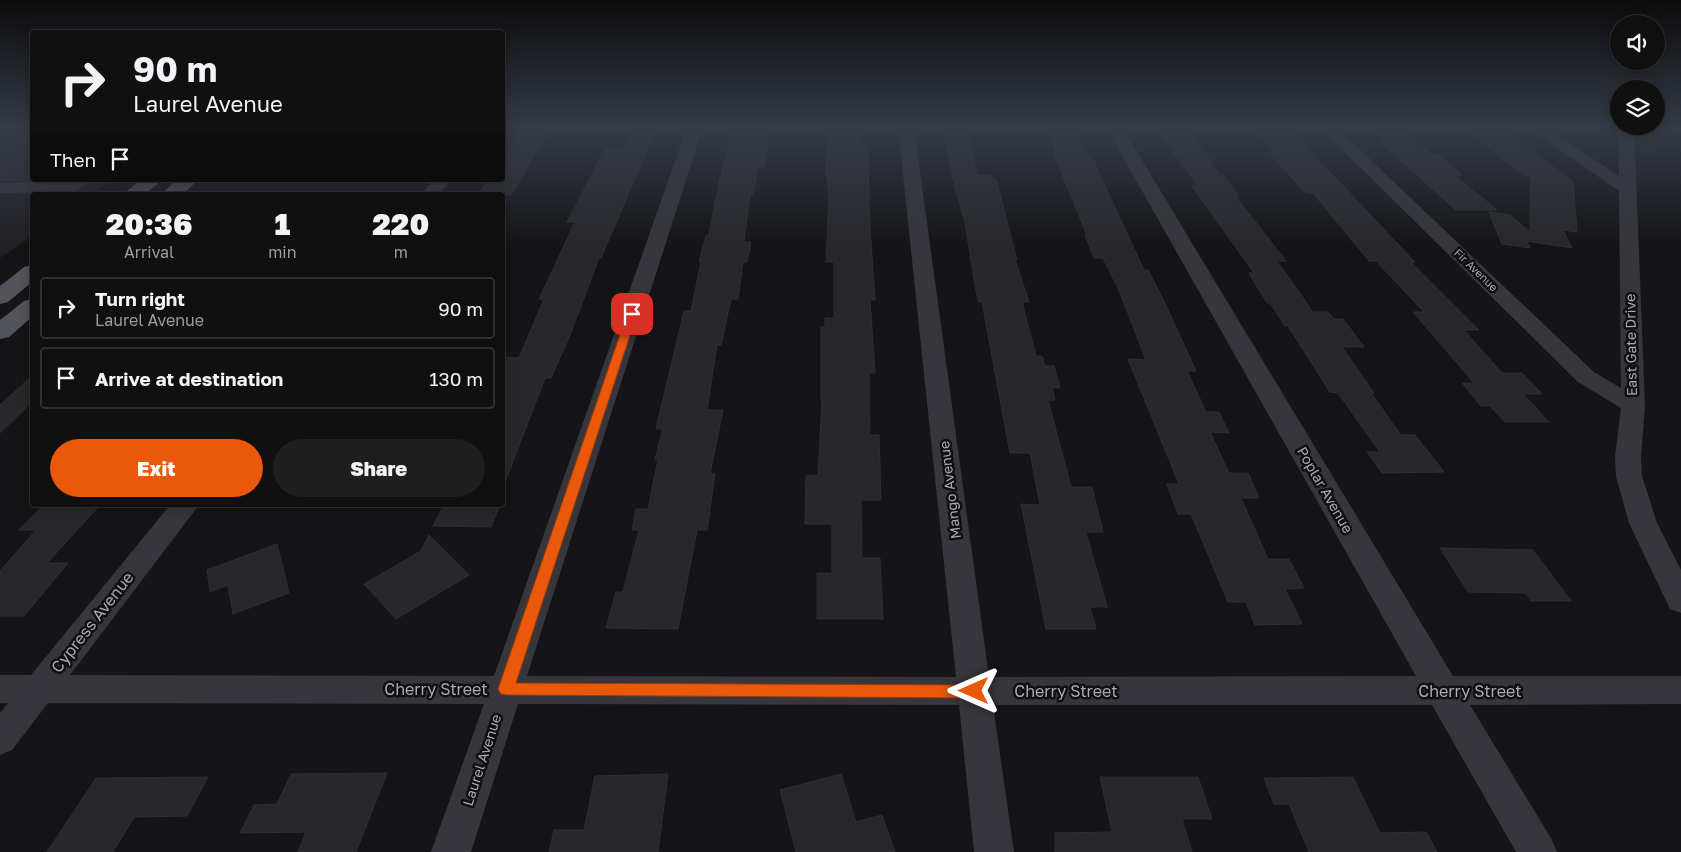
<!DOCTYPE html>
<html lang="en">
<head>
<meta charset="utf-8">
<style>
	:root { --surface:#101011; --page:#1e1e1f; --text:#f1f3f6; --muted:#9c9d9f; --line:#303031; --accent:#ea580c }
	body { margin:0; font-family:"Golos Text",sans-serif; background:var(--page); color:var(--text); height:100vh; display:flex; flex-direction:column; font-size:19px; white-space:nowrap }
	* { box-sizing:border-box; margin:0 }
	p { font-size:16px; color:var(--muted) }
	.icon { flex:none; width:28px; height:28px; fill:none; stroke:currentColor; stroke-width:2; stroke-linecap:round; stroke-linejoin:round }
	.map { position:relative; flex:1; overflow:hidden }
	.panel { position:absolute; left:30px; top:192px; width:475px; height:315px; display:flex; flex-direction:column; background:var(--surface); border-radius:5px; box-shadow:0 2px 12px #0003,0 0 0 1px var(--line) }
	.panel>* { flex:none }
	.top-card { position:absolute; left:30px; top:30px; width:475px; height:152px; border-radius:5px; box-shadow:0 2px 12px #0003,0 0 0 1px var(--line); background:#101011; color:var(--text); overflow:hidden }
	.buttons { position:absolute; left:1610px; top:15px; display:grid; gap:10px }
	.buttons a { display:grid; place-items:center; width:55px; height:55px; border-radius:50%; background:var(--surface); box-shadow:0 2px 12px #0003,0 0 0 1px var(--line); font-size:25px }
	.pin { position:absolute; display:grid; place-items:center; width:42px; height:42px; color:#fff; margin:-21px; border-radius:10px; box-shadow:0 2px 8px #0006 }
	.me { position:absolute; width:55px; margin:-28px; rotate:270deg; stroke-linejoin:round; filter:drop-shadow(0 0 4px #0008) }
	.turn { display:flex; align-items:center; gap:18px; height:105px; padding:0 20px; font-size:22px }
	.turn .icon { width:65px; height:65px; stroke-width:2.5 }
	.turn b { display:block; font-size:35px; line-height:42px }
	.then { display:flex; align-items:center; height:48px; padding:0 20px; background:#0003; gap:10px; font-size:19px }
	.eta { display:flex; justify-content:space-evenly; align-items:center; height:85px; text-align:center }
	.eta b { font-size:30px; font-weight:800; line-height:35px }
	.action { display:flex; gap:10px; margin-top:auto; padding:10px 20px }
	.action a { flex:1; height:58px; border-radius:30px; background:var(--accent); color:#fff; font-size:20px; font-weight:800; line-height:58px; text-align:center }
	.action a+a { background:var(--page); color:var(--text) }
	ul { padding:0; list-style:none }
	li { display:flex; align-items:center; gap:15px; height:62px; margin:0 10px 8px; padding:0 10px; border:2px solid var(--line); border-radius:5px }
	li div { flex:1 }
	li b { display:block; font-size:19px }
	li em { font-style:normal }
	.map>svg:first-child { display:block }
	.built { fill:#212124 }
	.building { fill:#28282b; stroke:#2f2f33 }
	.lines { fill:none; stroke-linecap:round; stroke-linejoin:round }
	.minor { fill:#36363c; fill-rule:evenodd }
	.major { fill:#52535b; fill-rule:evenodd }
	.route { fill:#ea580c; stroke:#983908 }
	.labels { text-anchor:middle; stroke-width:5; stroke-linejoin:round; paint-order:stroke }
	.far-street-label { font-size:11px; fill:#a7aab7; stroke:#101012 }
	.street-label { font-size:14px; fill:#a7aab7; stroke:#101012 }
	.near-street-label { font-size:16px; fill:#a7aab7; stroke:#101012 }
</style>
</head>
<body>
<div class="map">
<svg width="1681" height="852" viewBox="0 0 1681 852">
	<rect width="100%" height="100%" fill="#151517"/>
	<polygon class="built" points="0,127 32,127 32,180 112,180 91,195 32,195 32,236 0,258"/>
	<g class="building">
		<polygon points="0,127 23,127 32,139 32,181 0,181"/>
		<polygon points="524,127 551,127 511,195 478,195 489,180 502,180 502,149 509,149"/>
		<polygon points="635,127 657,127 601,258 599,258 570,335 551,378 545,378 504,485 502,485 502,357 519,358 544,299 539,299 575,222 567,222 606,148 625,148"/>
		<polygon points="733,127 771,127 764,167 758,167 753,195 750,195 744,242 751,242 747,262 743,262 738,299 731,299 721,345 717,345 707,410 723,410 710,474 715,474 707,530 697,530 678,629 606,628 616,592 623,592 639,530 632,530 636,509 648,509 658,459 655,459 663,429 656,429 684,311 691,311 701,262 699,262 706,235 709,235 719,183"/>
		<polygon points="836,127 861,127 861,147 868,147 869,212 875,300 870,300 875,373 869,373 869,406 870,435 879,435 881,500 861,500 862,558 880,558 883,619 817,619 817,573 832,573 832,524 805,524 806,476 818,475 822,400 821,400 821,327 825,327 825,318 834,318 834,262 826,262 829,195 826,170 829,134 836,134"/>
		<polygon points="944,127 964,127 967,130 977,175 991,175 993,179 996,179 1017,260 1015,260 1029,302 1022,302 1036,356 1042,356 1045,366 1054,366 1060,388 1052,388 1055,400 1048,400 1071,487 1092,487 1103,532 1086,532 1107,607 1090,607 1096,629 1046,629 1021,504 1040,505 1030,453 1010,453 982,302 979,302 976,291 965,223 953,179"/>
		<polygon points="1046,127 1074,127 1089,158 1092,158 1144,270 1148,270 1164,301 1196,371 1187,371 1206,412 1219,412 1229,433 1210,432 1229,473 1248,473 1259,498 1241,498 1268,559 1289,559 1304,588 1285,589 1302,624 1255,625 1246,602 1228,602 1191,514 1178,514 1167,484 1179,484 1128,359 1146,360 1119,290 1103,258 1094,258 1085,235 1087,235 1054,154 1057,154"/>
		<polygon points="1155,127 1178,127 1182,133 1191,133 1220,175 1223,175 1239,197 1236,197 1286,261 1277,261 1313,312 1328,312 1334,319 1343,319 1364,347 1342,347 1374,393 1371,393 1401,435 1415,435 1444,472 1382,473 1367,452 1380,452 1338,393 1330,392 1288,326 1285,326 1270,303 1267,303 1249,273 1254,273 1192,186 1198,186"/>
		<polygon points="1252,127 1287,127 1415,262 1411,262 1479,330 1464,330 1502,373 1522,373 1542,394 1523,394 1549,422 1505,422 1490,406 1481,406 1462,383 1474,383 1413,312 1424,312 1376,261 1369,261 1313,193 1306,193 1270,154 1275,154"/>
		<polygon points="1370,127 1399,127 1431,154 1438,155 1462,175 1454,175 1497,210 1456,210 1380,142 1386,142"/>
		<polygon points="1463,127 1498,128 1573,181 1577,232 1563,230 1572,248 1527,241 1530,248 1502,244 1489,212 1510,215 1530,232 1531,176 1524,176"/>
		<polygon points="32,376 32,402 0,433 0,405"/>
		<polygon points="44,505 100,505 47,563 68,563 24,616 0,616 0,571 36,530 19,530"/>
		<polygon points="444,505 500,505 491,527 433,526"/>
		<polygon points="429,535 469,575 396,619 364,584 421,551"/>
		<polygon points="277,544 289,593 233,614 228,585 210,592 207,570"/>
		<polygon points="1440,548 1533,550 1571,601 1531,601 1526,593 1468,592"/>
		<polygon points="387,773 356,852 298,852 306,832 240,833 254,805 277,804 291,774"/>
		<polygon points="668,774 658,852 549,852 554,830 584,830 595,776"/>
		<polygon points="841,774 856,822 882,815 895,852 796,852 780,790"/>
		<polygon points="208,777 187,816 134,817 113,852 47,852 96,778"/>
		<polygon points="1100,777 1198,777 1212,819 1182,819 1192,852 1055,852 1055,833 1112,832"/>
		<polygon points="1353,777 1380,833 1426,832 1437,852 1309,852 1289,804 1274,804 1264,778"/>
	</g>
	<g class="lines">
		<g class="minor">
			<polygon points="687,127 703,127 527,676 956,677 898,127 914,127 989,677 1416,676 1106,127 1122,127 1453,676 1681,676 1681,704 1470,705 1551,838 1557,852 1516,852 1432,705 993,705 1014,852 974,852 959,705 518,704 471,852 431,852 484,704 48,703 12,750 0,755 0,713 8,703 0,703 0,675 31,675 170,505 199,505 70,675 494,676"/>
			<polygon points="1319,127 1336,127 1594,372 1621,388 1619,191 1527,127 1545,127 1619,176 1618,127 1634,127 1645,405 1641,457 1642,476 1657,523 1681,570 1681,613 1670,609 1629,523 1616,476 1615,457 1621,408 1578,382"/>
			<polygon points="70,180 90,180 77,191 71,192 0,193 0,183 67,182"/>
			<polygon points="433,180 450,180 439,195 421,195"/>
		</g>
		<g class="major">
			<polygon points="141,180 162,180 144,195 122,195"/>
			<polygon points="177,180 198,180 182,195 160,195"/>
			<polygon points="32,265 32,282 8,302 0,304 0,286 24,267"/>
			<polygon points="32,299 32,317 9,337 0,339 0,320 24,301"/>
		</g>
	</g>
	<linearGradient id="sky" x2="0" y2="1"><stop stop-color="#0c0c0d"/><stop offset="0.52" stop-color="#353b47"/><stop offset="1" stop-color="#353b47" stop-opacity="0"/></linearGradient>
	<rect width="1681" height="246" fill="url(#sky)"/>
	<polygon class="route" points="632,311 637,314 516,683 974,685 979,687 982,691 979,696 974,698 506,695 501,694 498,689 627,314"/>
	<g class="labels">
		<g class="far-street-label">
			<text transform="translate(1476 270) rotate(44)" y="4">Fir Avenue</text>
		</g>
		<g class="street-label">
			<text transform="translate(1631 345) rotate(-91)" y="5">East Gate Drive</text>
			<text transform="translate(950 490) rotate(-97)" y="5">Mango Avenue</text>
			<text transform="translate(1325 490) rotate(60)" y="5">Poplar Avenue</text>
			<text transform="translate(482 760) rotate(-72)" y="5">Laurel Avenue</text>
		</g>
		<g class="near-street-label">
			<text transform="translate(92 622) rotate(-52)" y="6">Cypress Avenue</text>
			<text x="436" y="695">Cherry Street</text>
			<text x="1066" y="697">Cherry Street</text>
			<text x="1470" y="697">Cherry Street</text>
		</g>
	</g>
</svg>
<div class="buttons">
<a><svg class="icon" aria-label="sound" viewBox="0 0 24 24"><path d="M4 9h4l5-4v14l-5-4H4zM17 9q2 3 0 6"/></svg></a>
<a><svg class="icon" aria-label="layers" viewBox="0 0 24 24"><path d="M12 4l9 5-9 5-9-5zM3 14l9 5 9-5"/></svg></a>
</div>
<div class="pin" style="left:632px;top:314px;background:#d93025"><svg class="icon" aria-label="arrive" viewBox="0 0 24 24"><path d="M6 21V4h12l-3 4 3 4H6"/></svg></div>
<svg class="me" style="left:974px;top:691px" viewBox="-20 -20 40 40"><path d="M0-17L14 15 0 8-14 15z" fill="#ea580c" stroke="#fff" stroke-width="4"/></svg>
<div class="top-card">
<div class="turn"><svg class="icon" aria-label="right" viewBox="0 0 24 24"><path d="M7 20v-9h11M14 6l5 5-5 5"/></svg><div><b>90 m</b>Laurel Avenue</div></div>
<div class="then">Then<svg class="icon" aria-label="arrive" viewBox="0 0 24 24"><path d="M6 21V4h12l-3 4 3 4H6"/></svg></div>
</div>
<section class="panel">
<div class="eta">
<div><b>20:36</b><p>Arrival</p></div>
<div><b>1</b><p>min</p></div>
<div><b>220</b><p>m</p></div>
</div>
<ul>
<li><svg class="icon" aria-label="right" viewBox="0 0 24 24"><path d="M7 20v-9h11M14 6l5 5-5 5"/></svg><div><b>Turn right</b><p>Laurel Avenue</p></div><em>90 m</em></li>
<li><svg class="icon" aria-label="arrive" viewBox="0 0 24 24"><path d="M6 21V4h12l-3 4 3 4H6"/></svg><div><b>Arrive at destination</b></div><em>130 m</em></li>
</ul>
<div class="action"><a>Exit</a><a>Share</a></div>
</section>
</div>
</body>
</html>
